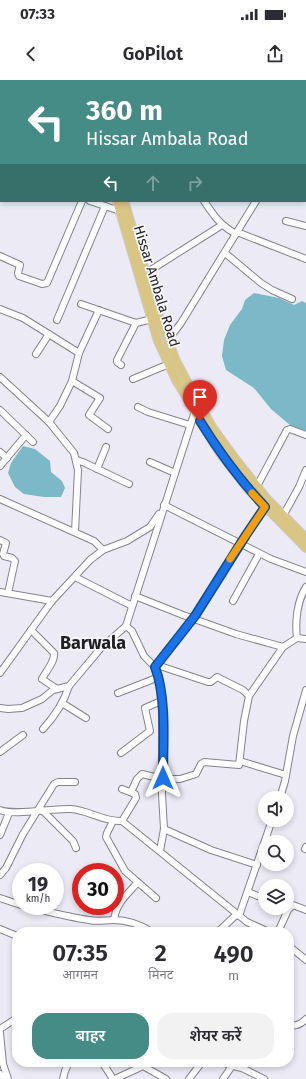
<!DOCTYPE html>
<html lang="hi">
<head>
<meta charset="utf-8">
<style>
	:root { --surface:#fff; --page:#f2f2f3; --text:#2b2b33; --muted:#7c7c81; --accent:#458b86 }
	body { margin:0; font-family:"Fira Sans","Noto Sans Devanagari",sans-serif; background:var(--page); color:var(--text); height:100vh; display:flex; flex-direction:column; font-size:15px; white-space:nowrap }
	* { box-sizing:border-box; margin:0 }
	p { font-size:13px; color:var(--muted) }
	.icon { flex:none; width:22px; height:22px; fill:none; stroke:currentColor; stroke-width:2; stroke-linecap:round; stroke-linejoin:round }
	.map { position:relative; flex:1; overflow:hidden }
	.panel { position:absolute; left:12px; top:847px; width:282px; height:140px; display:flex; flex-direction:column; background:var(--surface); border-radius:16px; box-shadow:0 2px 6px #0003 }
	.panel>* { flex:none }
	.top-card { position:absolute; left:0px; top:0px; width:306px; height:122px; box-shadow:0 2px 6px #0003; background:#458b86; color:#fff; overflow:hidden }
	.buttons { position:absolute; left:258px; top:711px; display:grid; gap:8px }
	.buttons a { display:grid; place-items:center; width:36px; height:36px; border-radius:50%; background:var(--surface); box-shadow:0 2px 6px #0003; font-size:20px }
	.speed { position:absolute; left:12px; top:783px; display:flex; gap:8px; font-size:20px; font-weight:700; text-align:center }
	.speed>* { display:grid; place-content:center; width:52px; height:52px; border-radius:50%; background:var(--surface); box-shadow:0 2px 6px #0003; line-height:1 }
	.speed small { font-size:10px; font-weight:400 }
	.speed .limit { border:6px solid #d22; background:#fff; color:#111 }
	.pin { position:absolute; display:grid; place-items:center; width:34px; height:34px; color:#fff; margin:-41px -17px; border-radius:50% 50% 50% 0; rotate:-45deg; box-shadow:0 0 4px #0007 }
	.pin .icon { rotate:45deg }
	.me { position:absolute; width:44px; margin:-22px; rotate:0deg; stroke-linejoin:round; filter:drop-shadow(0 0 3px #0008) }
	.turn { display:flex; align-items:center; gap:14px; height:84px; padding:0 20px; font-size:18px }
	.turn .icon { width:52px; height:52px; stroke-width:2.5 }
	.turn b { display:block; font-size:28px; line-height:34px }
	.lanes { display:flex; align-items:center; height:38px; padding:0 20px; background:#0003; justify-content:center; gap:20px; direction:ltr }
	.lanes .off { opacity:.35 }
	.eta { display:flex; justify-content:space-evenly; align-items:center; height:68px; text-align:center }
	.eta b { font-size:24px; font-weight:600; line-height:28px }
	.cta { display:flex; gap:8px; margin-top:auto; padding:8px 20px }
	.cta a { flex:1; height:46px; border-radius:16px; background:var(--accent); color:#fff; font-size:16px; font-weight:600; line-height:46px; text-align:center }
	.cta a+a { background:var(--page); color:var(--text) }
	.status { display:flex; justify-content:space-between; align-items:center; height:28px; padding:0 20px; background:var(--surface); direction:ltr }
	.status svg { height:11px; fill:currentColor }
	header { display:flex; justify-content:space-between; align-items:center; height:52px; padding:0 20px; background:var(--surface); font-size:18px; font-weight:600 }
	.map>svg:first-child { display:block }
	.water { fill:#7bb8c8 }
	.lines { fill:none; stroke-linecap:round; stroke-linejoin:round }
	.minor-casing { stroke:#84838d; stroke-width:8 }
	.major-casing { stroke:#cacacb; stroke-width:10 }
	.minor { stroke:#fff; stroke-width:6 }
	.major { stroke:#d9c685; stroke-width:8 }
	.route-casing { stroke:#114b97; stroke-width:10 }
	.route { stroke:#1a73e8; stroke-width:7 }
	.slow { stroke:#f59e0b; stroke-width:7 }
	.labels { text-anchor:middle; stroke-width:3.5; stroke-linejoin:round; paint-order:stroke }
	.street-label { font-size:14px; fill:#212125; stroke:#f8f8fe }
	.district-label { font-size:18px; font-weight:bold; fill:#212125; stroke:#f8f8fe }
</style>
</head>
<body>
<div class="status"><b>07:33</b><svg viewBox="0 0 49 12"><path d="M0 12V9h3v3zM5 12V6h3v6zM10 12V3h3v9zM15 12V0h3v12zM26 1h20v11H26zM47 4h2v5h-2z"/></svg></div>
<header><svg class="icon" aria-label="back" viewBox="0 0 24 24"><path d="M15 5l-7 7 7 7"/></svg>GoPilot<svg class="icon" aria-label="share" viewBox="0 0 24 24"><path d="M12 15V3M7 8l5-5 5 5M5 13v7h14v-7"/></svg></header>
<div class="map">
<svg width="306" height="999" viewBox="0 0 306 999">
	<rect width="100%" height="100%" fill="#ebeaf5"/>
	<g class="water">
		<polygon points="254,213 279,218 294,225 302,221 306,223 306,351 290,345 271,329 254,308 226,290 222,276 224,260 230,245 242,229 245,220"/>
		<polygon points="23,366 35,369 50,381 51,392 62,401 65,408 61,417 44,417 24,414 15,407 8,393 11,383"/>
	</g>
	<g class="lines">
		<defs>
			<g id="minor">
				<polyline points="17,0 20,1"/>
				<polyline points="62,1 63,0"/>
				<polyline points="207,1 210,0"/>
				<polyline points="305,39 306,37"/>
				<polyline points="0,43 1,43"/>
				<polyline points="0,76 1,75"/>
				<polyline points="305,83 306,84"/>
				<polyline points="0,89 1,90"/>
				<polyline points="0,112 1,110"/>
				<polyline points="90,121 120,131"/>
				<path d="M204,121C214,136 220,145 236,154"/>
				<polyline points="286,141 306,146"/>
				<polyline points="237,152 306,179"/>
				<polyline points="225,173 261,203 272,210 292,219"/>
				<polyline points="0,176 20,185 18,193 19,196 42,204 47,203 82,121"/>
				<polyline points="146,193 222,145"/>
				<polyline points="81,224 136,243 152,239"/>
				<polyline points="0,229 23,238 79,273"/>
				<polyline points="57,240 105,126"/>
				<polyline points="168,260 181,243 256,121"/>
				<polyline points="36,274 49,254"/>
				<polyline points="121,285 117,282 117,280 136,243"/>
				<polyline points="0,297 49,342 74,373 78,390 75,452"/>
				<polyline points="133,299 169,284"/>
				<polyline points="72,301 100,318 89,335 108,349"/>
				<polyline points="138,327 148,332 190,345"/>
				<polyline points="0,330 33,362"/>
				<polyline points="49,342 60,326 72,301 79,273 99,230"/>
				<polyline points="0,372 7,378"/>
				<polyline points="77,380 85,383 129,404"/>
				<polyline points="150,382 175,393"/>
				<polyline points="0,386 26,355"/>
				<polyline points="97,389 106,367"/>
				<polyline points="257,406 287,350 290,349 306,355"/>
				<polyline points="0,419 94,461 103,470"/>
				<polyline points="164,425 271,479 306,492"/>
				<polyline points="283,436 299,407 306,390"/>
				<polyline points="0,460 6,463 3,474 4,476 12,478 15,481 8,513"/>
				<polyline points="75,497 132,526"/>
				<polyline points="0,512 52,521"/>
				<polyline points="135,516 183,535 236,554 283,567 297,558 306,559"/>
				<polyline points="233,521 259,474"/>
				<polyline points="126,546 132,551 144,576 155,587 159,597 162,630 162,714 164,749 160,771"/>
				<path d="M31,550L54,573C55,582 46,591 42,599L57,609"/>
				<path d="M297,558C295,542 297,521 306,507"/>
				<polyline points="157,585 208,602 211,602 217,597 243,610 249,616"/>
				<polyline points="155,587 195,536 246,455 267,424"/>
				<polyline points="0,593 52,521 90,480 103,470 127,461 150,447 159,434"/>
				<polyline points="118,613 159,597"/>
				<polyline points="62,623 86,638"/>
				<polyline points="0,628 8,629 22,628 42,619 53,610 69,606 101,568 126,546 196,328"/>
				<path d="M43,649C55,636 64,622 69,606"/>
				<polyline points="0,672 23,655"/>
				<polyline points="121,673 150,651 145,628 161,621"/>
				<polyline points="240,681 286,695"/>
				<polyline points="122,709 135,714 136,718 122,741"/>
				<polyline points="131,712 137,699 142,694 163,699 180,699 196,694 201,684 204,682 239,685 244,641 249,616 283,567"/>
				<polyline points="280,718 285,701 293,656 306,610"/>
				<path d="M0,730C14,736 52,728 71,729C88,730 104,742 122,741L247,842L269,852"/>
				<polyline points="42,730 73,761 76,768"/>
				<polyline points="113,741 107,753 106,757 125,791 156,818"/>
				<polyline points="164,749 211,770 257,785"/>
				<polyline points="0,755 9,733"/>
				<polyline points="305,769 306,767"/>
				<polyline points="0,795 6,788 23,754 54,704 58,702 75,702"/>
				<polyline points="248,812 265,819"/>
				<polyline points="0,818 21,825"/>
				<path d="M25,826C46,831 67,837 89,840C98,842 105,840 114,840C127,840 141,845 152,852"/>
				<polyline points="239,836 272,740"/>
				<path d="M114,840C116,823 127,815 137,803"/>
				<polyline points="0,849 17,856"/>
				<polyline points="218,852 237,834"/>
				<polyline points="278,852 288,830 293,825 306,830"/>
				<polyline points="289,866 306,880"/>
				<path d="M289,945C296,947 301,944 306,939"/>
				<polyline points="0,949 17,938"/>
				<polyline points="0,953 3,984 8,999"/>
				<polyline points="102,982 113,999"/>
				<polyline points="224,982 229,985 242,988 264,999"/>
				<polyline points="242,988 248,982"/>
				<polyline points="0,994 5,999"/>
				<polyline points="63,999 65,991 69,982"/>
				<polyline points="115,999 143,986 166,999"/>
				<polyline points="189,999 202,982"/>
				<polyline points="223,999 232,986"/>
			</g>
			<g id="major">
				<polyline points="83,0 83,1"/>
				<polyline points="89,0 89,1"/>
				<polyline points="117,121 158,261 176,300 220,373 249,410 306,468"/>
				<polyline points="124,121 160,240 176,281 191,309 212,347 233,376 267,419 306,458"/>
			</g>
		</defs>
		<use href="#minor" class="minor-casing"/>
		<use href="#major" class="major-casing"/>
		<use href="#minor" class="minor"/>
		<use href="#major" class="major"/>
	</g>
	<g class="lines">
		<defs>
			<path id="route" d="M163,698C163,665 167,618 155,587L195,536L246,455L265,427C240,400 219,372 200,341"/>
		</defs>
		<use href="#route" class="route-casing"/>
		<use href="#route" class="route"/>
		<polyline class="slow" points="230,479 265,427 252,413"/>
	</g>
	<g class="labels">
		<g class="street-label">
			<text transform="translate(157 206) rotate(73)" y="5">Hissar Ambala Road</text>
		</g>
		<g class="district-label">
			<text x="93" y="569">Barwala</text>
		</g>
	</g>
</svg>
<div class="buttons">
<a><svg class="icon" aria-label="sound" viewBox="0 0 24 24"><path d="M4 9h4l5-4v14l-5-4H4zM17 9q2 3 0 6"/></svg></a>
<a><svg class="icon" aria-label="search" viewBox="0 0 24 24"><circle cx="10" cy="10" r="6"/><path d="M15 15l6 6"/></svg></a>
<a><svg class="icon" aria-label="layers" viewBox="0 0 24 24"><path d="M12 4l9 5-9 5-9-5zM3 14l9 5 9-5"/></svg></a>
</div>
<div class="speed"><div>19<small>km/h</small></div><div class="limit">30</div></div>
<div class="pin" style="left:200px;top:341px;background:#d93025"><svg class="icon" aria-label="arrive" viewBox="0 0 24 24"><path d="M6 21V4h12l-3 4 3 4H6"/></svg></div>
<svg class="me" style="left:163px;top:698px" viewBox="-20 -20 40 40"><path d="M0-17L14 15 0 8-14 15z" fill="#1a73e8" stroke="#fff" stroke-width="4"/></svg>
<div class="top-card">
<div class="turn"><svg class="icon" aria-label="left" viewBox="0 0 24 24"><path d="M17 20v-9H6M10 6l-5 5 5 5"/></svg><div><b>360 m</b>Hissar Ambala Road</div></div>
<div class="lanes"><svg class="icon" aria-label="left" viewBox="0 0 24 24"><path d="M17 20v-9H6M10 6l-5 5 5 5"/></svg><svg class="icon off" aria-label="ahead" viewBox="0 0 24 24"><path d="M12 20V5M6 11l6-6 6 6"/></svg><svg class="icon off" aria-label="right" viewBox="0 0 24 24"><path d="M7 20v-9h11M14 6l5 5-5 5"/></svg></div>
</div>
<section class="panel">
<div class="eta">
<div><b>07:35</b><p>आगमन</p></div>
<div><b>2</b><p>मिनट</p></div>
<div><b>490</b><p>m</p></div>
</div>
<div class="cta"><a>बाहर</a><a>शेयर करें</a></div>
</section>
</div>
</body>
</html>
